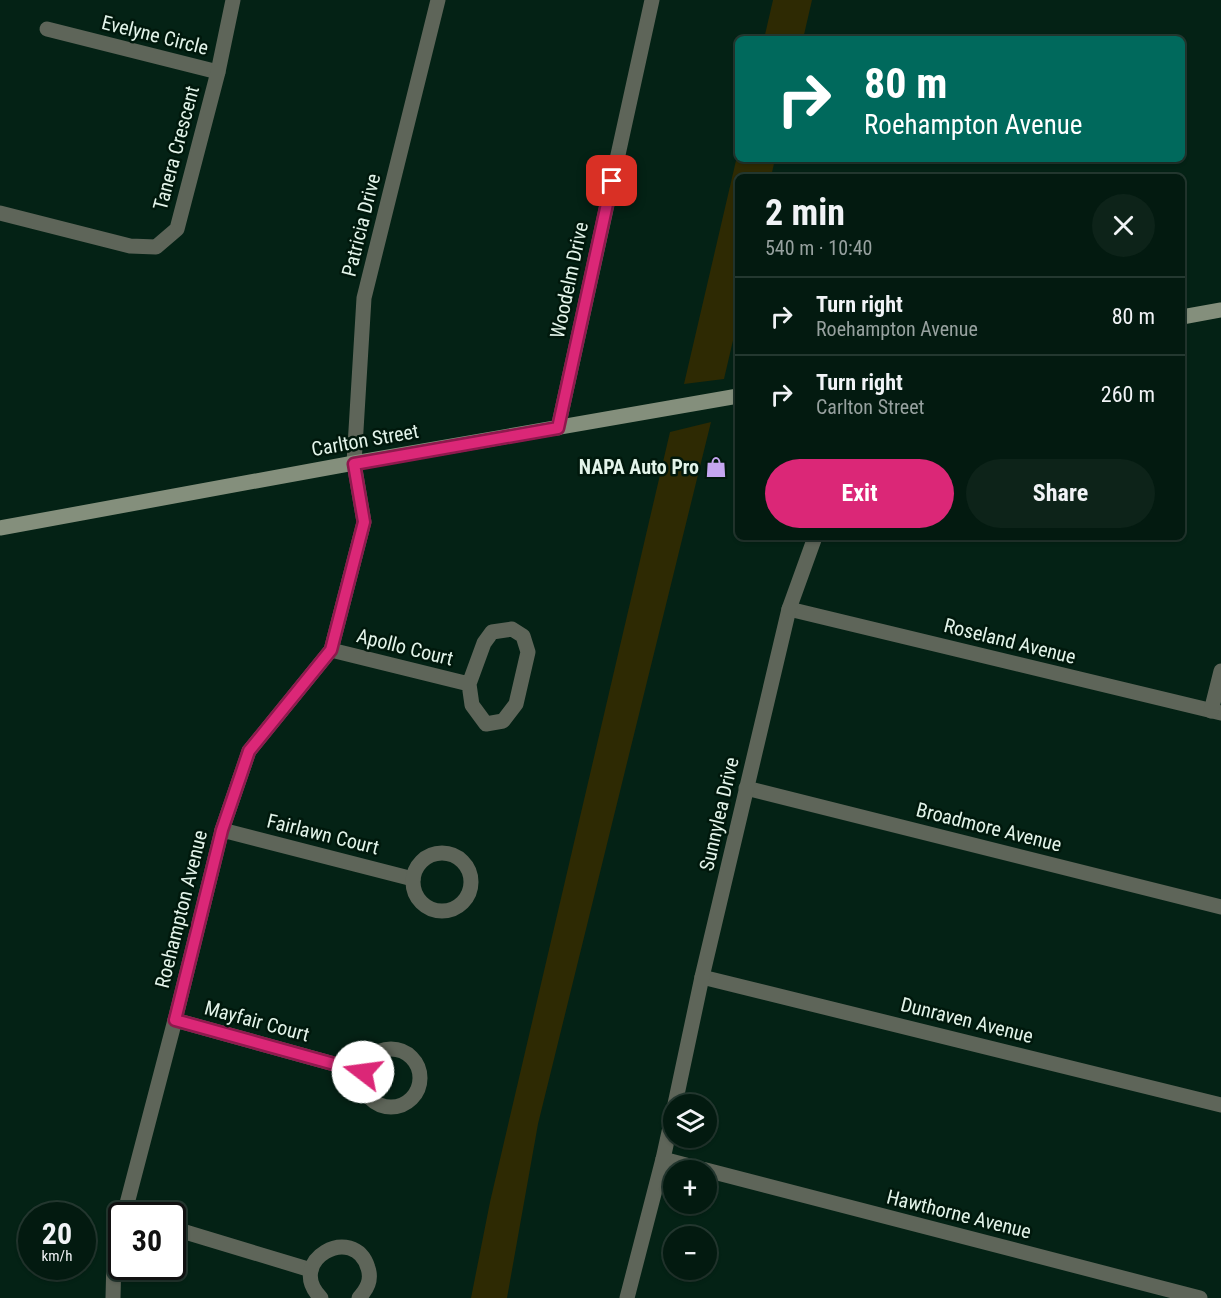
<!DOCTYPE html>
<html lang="en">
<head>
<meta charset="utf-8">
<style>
	:root { --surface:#031a10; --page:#0d2319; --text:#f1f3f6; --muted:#97a19f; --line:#243830; --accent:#db2777 }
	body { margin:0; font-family:"Roboto Condensed",sans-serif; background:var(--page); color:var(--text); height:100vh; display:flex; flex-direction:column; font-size:22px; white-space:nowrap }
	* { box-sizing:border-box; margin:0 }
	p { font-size:20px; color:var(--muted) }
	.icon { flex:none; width:33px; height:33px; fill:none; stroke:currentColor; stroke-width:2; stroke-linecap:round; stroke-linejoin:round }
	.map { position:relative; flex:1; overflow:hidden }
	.sheet { position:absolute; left:735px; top:174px; width:450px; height:366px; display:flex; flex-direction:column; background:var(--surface); border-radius:9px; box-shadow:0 2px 4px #0004,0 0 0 2px var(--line) }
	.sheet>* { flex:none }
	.banner { position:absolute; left:735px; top:36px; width:450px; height:126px; border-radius:9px; box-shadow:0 2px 4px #0004,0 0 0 2px var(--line); background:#00695c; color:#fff; overflow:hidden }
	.tools { position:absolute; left:663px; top:1094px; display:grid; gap:12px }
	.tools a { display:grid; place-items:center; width:54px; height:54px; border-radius:50%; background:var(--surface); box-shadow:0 2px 4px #0004,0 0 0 2px var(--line); font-size:30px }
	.speed { position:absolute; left:18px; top:1202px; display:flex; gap:12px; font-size:30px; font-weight:700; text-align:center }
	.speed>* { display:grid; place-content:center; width:78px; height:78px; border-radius:50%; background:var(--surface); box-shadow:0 2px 4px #0004,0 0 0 2px var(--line); line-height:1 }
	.speed small { font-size:15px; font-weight:400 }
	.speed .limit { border:3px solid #111; border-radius:9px; background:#fff; color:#111 }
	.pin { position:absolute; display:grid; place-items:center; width:51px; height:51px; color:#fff; margin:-26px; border-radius:12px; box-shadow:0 3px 9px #0006 }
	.me { position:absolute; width:66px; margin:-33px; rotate:285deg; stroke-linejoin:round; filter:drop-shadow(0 0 4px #0008) }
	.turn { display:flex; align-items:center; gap:21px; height:126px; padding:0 30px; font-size:27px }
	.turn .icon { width:78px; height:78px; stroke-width:2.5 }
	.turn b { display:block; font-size:42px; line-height:51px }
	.round { display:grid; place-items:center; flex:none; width:63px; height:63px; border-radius:32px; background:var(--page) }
	.overview { display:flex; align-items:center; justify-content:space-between; height:102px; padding:0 30px }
	h1 { font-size:36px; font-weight:700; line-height:45px }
	.button { display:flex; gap:12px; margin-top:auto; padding:12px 30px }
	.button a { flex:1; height:69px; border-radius:36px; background:var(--accent); color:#fff; font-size:24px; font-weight:700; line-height:69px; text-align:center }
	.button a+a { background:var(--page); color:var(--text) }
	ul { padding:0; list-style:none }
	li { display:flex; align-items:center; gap:18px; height:78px; padding:0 30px; border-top:2px solid var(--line) }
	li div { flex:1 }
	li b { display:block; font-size:22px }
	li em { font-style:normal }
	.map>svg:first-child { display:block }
	.green { fill:#2e2a03 }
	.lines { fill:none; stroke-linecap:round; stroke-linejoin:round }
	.street { stroke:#5e6559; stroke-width:15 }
	.secondary { stroke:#848f7c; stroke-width:15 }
	.route-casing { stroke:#8e194d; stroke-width:15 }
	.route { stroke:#db2777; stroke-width:10 }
	.labels { text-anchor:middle; stroke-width:5; stroke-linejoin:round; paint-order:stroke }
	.street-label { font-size:20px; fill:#e3f4ea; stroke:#00180c }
	.poi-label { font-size:20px; font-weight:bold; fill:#e3f4ea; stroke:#00180c; text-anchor:end }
</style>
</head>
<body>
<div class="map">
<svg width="1221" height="1298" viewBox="0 0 1221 1298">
	<rect width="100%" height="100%" fill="#042215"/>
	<g class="green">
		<polygon points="773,0 812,0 803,39 764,39"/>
		<polygon points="738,152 738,159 775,159 771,177 738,177 738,319 724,379 684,384"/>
		<polygon points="711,422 538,1124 507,1298 471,1298 490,1202 670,432"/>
	</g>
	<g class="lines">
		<g class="street">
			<polyline points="47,29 218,72"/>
			<polyline points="0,213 130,246 156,247 177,229 218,72 233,0"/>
			<polyline points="558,428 652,0"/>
			<polyline points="789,609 1221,713"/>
			<polyline points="331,650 469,684 472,705 486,724 503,721 516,704 528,652 523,636 512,629 492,632 484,643 469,684"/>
			<polyline points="1211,711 1221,671"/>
			<polyline points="746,788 1221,907"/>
			<polyline points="222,830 413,879"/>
			<circle cx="442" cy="882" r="29"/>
			<polyline points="702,977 1221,1105"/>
			<polyline points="175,1020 363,1072"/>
			<circle cx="391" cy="1078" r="29"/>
			<polyline points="675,1104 702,977 789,609 815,537"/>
			<polyline points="663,1159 705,1170"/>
			<polyline points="706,1170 1200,1298"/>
			<polyline points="124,1215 175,1020 222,830 249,751 331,650 364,522 354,463 364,298 438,0"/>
			<polyline points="172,1228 311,1270"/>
			<polyline points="113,1298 114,1257 122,1227"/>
			<path d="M321,1298C284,1261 354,1222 368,1268C372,1280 367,1289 359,1298"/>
			<polyline points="627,1298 663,1159 674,1109"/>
		</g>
		<g class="secondary">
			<polyline points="1182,317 1221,310"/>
			<polyline points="0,528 354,463 738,396"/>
		</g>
	</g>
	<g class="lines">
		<defs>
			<polyline id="route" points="363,1072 175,1020 222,830 249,751 331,650 364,522 354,464 558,428 612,181"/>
		</defs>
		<use href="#route" class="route-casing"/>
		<use href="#route" class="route"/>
	</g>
	<defs>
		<symbol id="shop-bare" viewBox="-9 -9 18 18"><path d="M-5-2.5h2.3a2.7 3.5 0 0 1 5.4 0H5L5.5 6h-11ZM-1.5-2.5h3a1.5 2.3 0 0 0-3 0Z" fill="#c5a6f0" stroke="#00180c" stroke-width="2.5" paint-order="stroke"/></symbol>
	</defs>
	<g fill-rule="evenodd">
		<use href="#shop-bare" x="701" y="452" width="30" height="30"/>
	</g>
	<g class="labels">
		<g class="street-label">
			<text transform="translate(155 35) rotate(14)" y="7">Evelyne Circle</text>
			<text transform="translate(176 148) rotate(-75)" y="7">Tanera Crescent</text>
			<text transform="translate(361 225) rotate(-76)" y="7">Patricia Drive</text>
			<text transform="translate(569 280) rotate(-78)" y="7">Woodelm Drive</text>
			<text transform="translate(365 440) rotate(-10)" y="7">Carlton Street</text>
			<text transform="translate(1010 641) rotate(14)" y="7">Roseland Avenue</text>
			<text transform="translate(405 647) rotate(14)" y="7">Apollo Court</text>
			<text transform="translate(719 814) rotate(-77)" y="7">Sunnylea Drive</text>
			<text transform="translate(989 827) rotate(14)" y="7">Broadmore Avenue</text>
			<text transform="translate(323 834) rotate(14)" y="7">Fairlawn Court</text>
			<text transform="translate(181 909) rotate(-76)" y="7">Roehampton Avenue</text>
			<text transform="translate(967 1020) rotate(14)" y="7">Dunraven Avenue</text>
			<text transform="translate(257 1021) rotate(15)" y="7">Mayfair Court</text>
			<text transform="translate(959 1214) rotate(14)" y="7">Hawthorne Avenue</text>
		</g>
		<g class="poi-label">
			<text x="699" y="474">NAPA Auto Pro</text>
		</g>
	</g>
</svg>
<div class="tools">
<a><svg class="icon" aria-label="layers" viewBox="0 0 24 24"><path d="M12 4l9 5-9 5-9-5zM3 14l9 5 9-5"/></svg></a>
<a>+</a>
<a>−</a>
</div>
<div class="speed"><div>20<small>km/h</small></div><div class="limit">30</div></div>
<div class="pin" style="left:612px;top:181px;background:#d93025"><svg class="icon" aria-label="arrive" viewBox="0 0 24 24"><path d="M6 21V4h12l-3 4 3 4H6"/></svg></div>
<svg class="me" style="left:363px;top:1072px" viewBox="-20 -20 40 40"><circle r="19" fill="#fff"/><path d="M0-13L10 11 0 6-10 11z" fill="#db2777"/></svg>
<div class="banner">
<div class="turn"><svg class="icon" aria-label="right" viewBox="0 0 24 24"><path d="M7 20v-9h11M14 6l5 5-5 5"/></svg><div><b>80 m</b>Roehampton Avenue</div></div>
</div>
<section class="sheet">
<div class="overview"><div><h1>2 min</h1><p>540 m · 10:40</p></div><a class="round"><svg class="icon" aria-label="close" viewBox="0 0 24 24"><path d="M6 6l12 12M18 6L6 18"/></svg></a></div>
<ul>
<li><svg class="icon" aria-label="right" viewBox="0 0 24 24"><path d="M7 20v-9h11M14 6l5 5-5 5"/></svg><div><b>Turn right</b><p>Roehampton Avenue</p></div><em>80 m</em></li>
<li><svg class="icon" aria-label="right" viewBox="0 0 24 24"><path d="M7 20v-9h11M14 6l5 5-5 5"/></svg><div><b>Turn right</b><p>Carlton Street</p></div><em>260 m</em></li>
</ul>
<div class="button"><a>Exit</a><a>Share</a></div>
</section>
</div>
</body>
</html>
